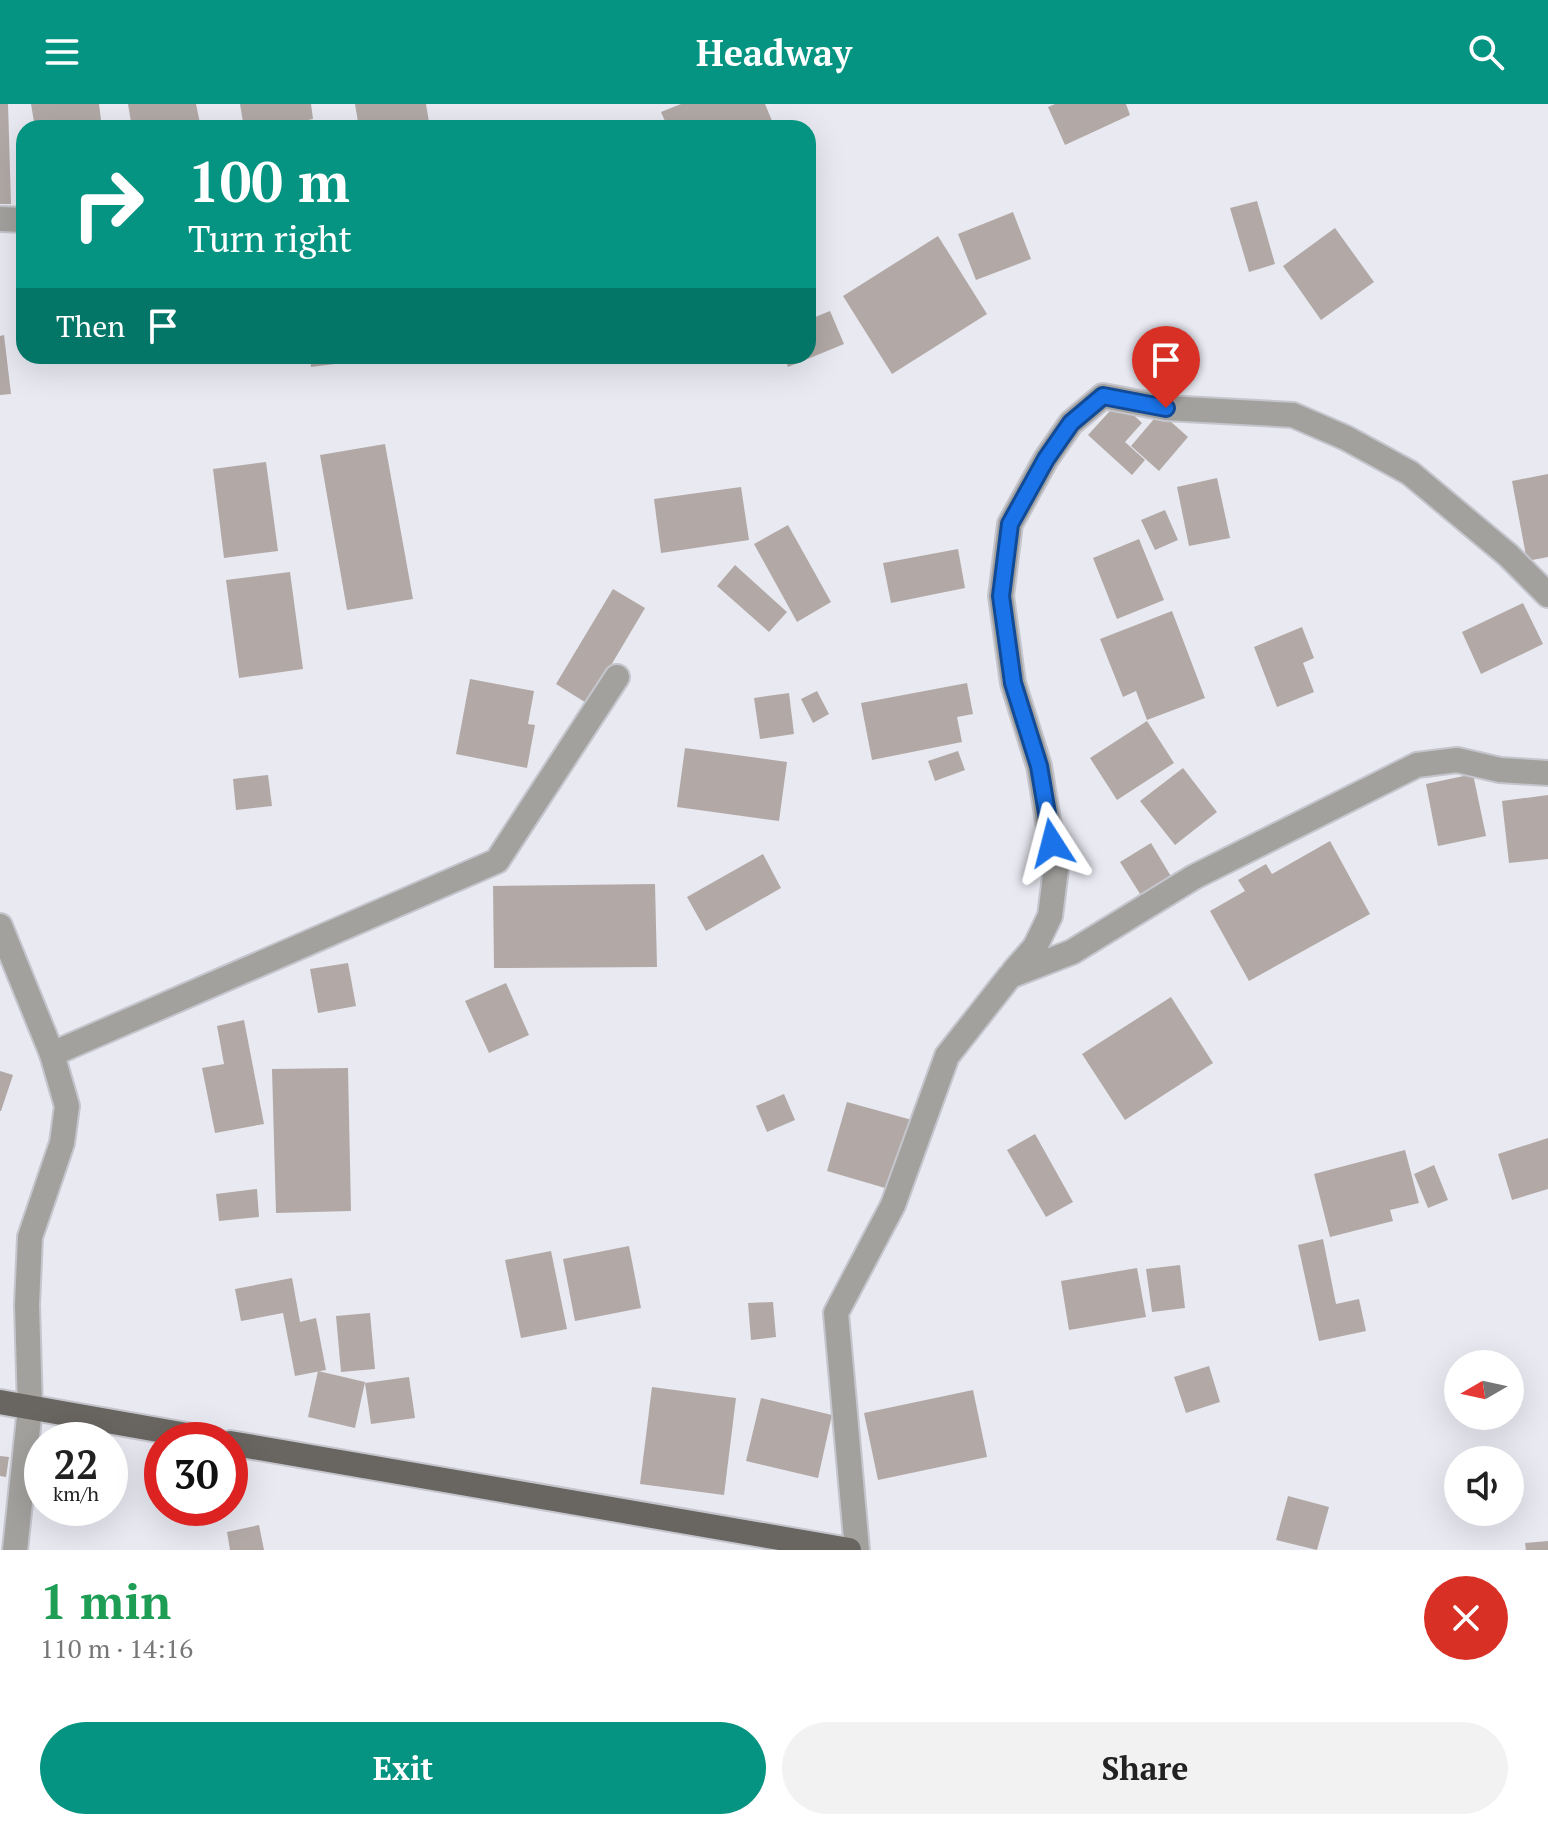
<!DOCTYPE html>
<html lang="en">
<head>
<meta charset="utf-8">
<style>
	:root { --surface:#fff; --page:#f2f2f2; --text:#222; --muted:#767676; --accent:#069482 }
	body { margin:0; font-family:"PT Serif",serif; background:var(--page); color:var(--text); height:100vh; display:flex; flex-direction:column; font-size:30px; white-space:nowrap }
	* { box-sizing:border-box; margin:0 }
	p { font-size:26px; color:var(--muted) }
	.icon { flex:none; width:44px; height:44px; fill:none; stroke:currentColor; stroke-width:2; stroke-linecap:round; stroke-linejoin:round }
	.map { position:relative; height:1446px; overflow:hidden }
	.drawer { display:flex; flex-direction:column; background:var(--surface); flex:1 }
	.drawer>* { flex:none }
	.guide { position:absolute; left:16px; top:16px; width:800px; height:244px; border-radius:24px; box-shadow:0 8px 32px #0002; background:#069482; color:#fff; overflow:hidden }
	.needle { width:52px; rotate:261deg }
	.buttons { position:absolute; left:1444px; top:1246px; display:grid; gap:16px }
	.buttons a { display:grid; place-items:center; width:80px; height:80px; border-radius:50%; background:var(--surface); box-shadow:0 8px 32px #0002; font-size:40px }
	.speed { position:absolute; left:24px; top:1318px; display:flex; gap:16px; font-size:40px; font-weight:700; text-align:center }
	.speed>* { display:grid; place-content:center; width:104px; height:104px; border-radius:50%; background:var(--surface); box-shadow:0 8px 32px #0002; line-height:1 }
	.speed small { font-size:20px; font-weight:400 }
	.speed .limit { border:12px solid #d22; background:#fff; color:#111 }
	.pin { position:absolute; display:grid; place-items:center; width:68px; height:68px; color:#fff; margin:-82px -34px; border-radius:50% 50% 50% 0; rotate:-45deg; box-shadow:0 0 8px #0007 }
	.pin .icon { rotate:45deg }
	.me { position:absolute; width:88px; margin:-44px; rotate:351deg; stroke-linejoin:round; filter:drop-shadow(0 0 6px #0008) }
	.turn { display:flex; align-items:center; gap:28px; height:168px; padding:0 40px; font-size:36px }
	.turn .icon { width:104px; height:104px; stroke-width:2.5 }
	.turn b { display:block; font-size:56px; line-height:68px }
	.then { display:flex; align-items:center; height:76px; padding:0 40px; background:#0003; gap:16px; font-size:30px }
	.round { display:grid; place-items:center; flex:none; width:84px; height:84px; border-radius:42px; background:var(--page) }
	.overview { display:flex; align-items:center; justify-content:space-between; height:136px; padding:0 40px }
	h1 { font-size:48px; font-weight:700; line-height:60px; color:#1e9e55 }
	.primary-button { display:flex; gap:16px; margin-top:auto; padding:16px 40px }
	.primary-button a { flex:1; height:92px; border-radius:48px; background:var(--accent); color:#fff; font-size:32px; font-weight:700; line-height:92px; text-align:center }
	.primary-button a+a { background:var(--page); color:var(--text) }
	header { display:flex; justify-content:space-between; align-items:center; height:104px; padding:0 40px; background:var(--accent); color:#fff; font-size:36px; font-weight:700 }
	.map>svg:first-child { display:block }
	.building { fill:#b2a9a6 }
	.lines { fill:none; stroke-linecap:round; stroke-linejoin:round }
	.minor-casing { stroke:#c5c6cd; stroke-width:28 }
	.major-casing { stroke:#c5c6cd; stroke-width:28 }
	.minor { stroke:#a3a19e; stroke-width:24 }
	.major { stroke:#696560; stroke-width:24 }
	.route-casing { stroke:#114b97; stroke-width:20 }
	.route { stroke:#1a73e8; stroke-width:14 }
</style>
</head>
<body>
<header><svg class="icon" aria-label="menu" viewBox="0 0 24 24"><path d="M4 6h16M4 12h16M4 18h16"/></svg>Headway<svg class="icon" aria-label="search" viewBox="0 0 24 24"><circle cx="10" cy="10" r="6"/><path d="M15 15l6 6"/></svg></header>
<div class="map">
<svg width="1548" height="1446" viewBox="0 0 1548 1446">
	<rect width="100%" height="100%" fill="#e8e9f1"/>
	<g class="building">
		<polygon points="0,0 8,0 11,100 0,100"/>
		<polygon points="31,0 99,0 102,24 35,24"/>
		<polygon points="128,0 196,0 201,24 132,24"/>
		<polygon points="240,0 311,0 313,15 283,21 283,24 244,24"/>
		<polygon points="355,0 426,0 430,24 359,24"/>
		<polygon points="681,0 765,0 775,24 668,24 661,8"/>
		<polygon points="1055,0 1126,0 1130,11 1065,41 1048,3"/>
		<polygon points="1257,97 1275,160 1249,168 1230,104"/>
		<polygon points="1013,108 1031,155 976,176 958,130"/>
		<polygon points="1335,124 1374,178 1321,216 1283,162"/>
		<polygon points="938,132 987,210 892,270 843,192"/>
		<polygon points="830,207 844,240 788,263 784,252 808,252 808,216"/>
		<polygon points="4,231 11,290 0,291 0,232"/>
		<polygon points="310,252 375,252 375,255 311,263"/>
		<polygon points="1119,297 1142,319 1125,338 1145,356 1132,371 1088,331"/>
		<polygon points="1160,308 1188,333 1159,367 1131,342"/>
		<polygon points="385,340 413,495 347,506 320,351"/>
		<polygon points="266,358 278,447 224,454 213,365"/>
		<polygon points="1548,370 1548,453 1527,457 1512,377"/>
		<polygon points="1217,374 1230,434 1189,442 1177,383"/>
		<polygon points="741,383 749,436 661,449 654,395"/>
		<polygon points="1165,406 1178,436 1155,446 1141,416"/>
		<polygon points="788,421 831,498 797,518 754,440"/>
		<polygon points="1139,435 1164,496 1117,515 1093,454"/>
		<polygon points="958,445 965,484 891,499 883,459"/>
		<polygon points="735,461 787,508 769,528 717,482"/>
		<polygon points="290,468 303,565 239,574 226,476"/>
		<polygon points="613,485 645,504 588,600 556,580"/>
		<polygon points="1523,499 1543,540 1481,570 1462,528"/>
		<polygon points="1172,507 1205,594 1147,616 1136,587 1123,593 1100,535"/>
		<polygon points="1302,523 1314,554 1303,559 1314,588 1277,603 1254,543"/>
		<polygon points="470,575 534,587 528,620 535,621 527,664 456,650"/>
		<polygon points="967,579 973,610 957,613 962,638 872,656 861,599"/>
		<polygon points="817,587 829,610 813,619 801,595"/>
		<polygon points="789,589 794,630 760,635 754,594"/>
		<polygon points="1147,617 1174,659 1117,696 1090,654"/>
		<polygon points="685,644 787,658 779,717 677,703"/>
		<polygon points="958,647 965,666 935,677 928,657"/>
		<polygon points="1183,664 1217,708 1175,741 1140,697"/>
		<polygon points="1473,670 1486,732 1438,742 1426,680"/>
		<polygon points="268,671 272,702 236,706 233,675"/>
		<polygon points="1548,691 1548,755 1509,759 1502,697"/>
		<polygon points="1330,737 1370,810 1249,877 1210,807 1245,787 1238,776 1266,760 1272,770"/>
		<polygon points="1151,739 1172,774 1142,793 1120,758"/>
		<polygon points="763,750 781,784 706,827 687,793"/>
		<polygon points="655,780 657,863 494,864 493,782"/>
		<polygon points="348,859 356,902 318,909 310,865"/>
		<polygon points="506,879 529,931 489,949 465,897"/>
		<polygon points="1171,893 1213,959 1125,1016 1082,950"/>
		<polygon points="244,916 264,1020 215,1029 202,964 224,960 217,922"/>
		<polygon points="348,964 351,1107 276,1109 272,965"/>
		<polygon points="0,967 13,971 1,1007 0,1007"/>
		<polygon points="784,990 795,1016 767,1028 756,1002"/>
		<polygon points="847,998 912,1016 892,1086 827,1067"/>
		<polygon points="1035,1030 1073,1098 1046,1113 1007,1046"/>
		<polygon points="1548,1034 1548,1085 1512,1096 1498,1050"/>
		<polygon points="1405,1046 1419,1099 1390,1106 1393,1117 1330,1133 1314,1070"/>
		<polygon points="1434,1061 1448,1096 1428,1104 1414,1070"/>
		<polygon points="257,1085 259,1113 219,1117 216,1090"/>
		<polygon points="1323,1135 1336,1200 1359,1195 1366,1227 1319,1237 1298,1141"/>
		<polygon points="629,1142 641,1204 575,1217 563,1155"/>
		<polygon points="551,1147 567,1225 521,1234 505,1156"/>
		<polygon points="1180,1161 1185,1204 1152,1208 1146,1165"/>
		<polygon points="1137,1164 1146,1213 1069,1226 1061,1177"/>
		<polygon points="292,1174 300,1218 316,1214 326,1266 295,1272 283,1209 241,1217 235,1185"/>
		<polygon points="773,1198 776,1233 751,1236 748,1199"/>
		<polygon points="370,1209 375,1265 341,1268 336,1212"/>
		<polygon points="1209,1262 1220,1298 1186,1309 1174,1273"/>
		<polygon points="318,1267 365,1278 355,1324 308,1313"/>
		<polygon points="409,1273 415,1314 371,1320 365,1279"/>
		<polygon points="652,1283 736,1294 724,1391 640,1380"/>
		<polygon points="973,1286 987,1353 878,1376 864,1309"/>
		<polygon points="761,1294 832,1311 818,1374 746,1357"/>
		<polygon points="0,1352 9,1353 6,1373 0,1372"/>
		<polygon points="1288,1392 1329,1403 1317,1446 1276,1436"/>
		<polygon points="259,1421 264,1446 230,1446 227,1428"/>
		<polygon points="1548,1437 1548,1446 1526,1446 1525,1439"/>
	</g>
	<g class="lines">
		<defs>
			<g id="minor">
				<polyline points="0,115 24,116"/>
				<polyline points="0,822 52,950 67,1002 62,1039 30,1133 27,1201 30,1304 15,1446"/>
				<polyline points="1014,867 1035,843 1050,812 1056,765 1039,662 1013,579 1001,492 1010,420 1046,355 1071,319 1103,292 1166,304 1293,311 1346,334 1410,369 1508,451 1548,491"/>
				<polyline points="52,950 497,757 617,573"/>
				<polyline points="857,1446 836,1209 893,1101 947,952 1010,872 1072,848 1194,773 1417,661 1457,656 1500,666 1548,669"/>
			</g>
			<g id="major">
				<polyline points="0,1298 215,1336"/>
				<polyline points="230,1339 849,1446"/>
			</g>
		</defs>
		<use href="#minor" class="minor-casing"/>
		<use href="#major" class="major-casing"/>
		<use href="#minor" class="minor"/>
		<use href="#major" class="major"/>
	</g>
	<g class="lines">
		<defs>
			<polyline id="route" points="1052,739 1039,662 1013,579 1001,492 1010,420 1046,355 1071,319 1103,292 1166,304"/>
		</defs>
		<use href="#route" class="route-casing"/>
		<use href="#route" class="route"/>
	</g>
</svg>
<div class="buttons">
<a><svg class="needle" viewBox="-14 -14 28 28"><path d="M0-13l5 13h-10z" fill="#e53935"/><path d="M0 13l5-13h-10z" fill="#767676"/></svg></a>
<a><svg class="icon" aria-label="sound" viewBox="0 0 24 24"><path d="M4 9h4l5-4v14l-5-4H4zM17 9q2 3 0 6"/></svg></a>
</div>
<div class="speed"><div>22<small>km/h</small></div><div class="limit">30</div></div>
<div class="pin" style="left:1166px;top:304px;background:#d93025"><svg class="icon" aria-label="arrive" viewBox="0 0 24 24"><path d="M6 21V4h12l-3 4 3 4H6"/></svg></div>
<svg class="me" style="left:1052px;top:739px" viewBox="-20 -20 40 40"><path d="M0-17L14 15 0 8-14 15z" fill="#1a73e8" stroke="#fff" stroke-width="4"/></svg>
<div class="guide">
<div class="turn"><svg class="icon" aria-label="right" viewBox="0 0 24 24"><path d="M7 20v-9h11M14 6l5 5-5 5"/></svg><div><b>100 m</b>Turn right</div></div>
<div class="then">Then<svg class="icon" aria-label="arrive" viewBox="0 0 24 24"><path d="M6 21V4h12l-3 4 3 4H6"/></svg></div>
</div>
</div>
<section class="drawer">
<div class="overview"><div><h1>1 min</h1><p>110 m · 14:16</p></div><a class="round" style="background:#d93025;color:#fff"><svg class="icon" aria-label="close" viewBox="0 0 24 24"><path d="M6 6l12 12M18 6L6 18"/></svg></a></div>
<div class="primary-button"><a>Exit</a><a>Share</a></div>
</section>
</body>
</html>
